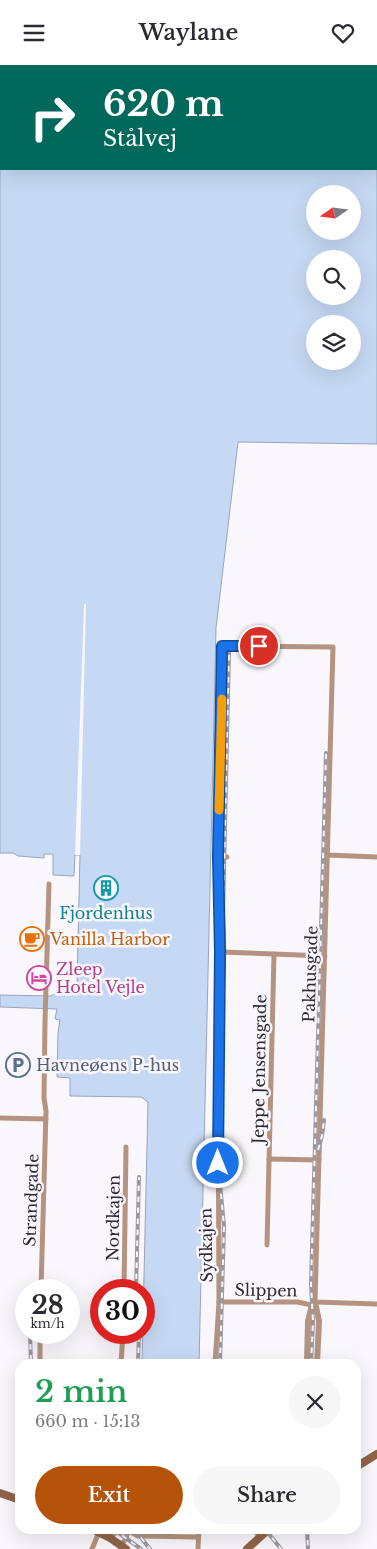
<!DOCTYPE html>
<html lang="en">
<head>
<meta charset="utf-8">
<style>
	:root { --surface:#fff; --page:#f7f7f7; --text:#2b2b33; --muted:#7c7c81; --accent:#b45309 }
	body { margin:0; font-family:"Libre Baskerville",serif; background:var(--page); color:var(--text); height:100vh; display:flex; flex-direction:column; font-size:19px; white-space:nowrap }
	* { box-sizing:border-box; margin:0 }
	p { font-size:16px; color:var(--muted) }
	.icon { flex:none; width:28px; height:28px; fill:none; stroke:currentColor; stroke-width:2; stroke-linecap:round; stroke-linejoin:round }
	.map { position:relative; flex:1; overflow:hidden }
	.sheet { position:absolute; left:15px; top:1294px; width:346px; height:175px; display:flex; flex-direction:column; background:var(--surface); border-radius:15px; box-shadow:0 5px 20px #0002 }
	.sheet>* { flex:none }
	.top-card { position:absolute; left:0px; top:0px; width:378px; height:105px; box-shadow:0 5px 20px #0002; background:#00695c; color:#fff; overflow:hidden }
	.needle { width:32px; rotate:256deg }
	.fabs { position:absolute; left:306px; top:120px; display:grid; gap:10px }
	.fabs a { display:grid; place-items:center; width:55px; height:55px; border-radius:50%; background:var(--surface); box-shadow:0 5px 20px #0002; font-size:25px }
	.speed { position:absolute; left:15px; top:1214px; display:flex; gap:10px; font-size:25px; font-weight:700; text-align:center }
	.speed>* { display:grid; place-content:center; width:65px; height:65px; border-radius:50%; background:var(--surface); box-shadow:0 5px 20px #0002; line-height:1 }
	.speed small { font-size:12px; font-weight:400 }
	.speed .limit { border:8px solid #d22; background:#fff; color:#111 }
	.pin { position:absolute; display:grid; place-items:center; width:42px; height:42px; color:#fff; margin:-21px; border:2px solid #fff; border-radius:50%; box-shadow:0 1px 5px #0007 }
	.me { position:absolute; width:55px; margin:-28px; rotate:0deg; stroke-linejoin:round; filter:drop-shadow(0 0 4px #0008) }
	.turn { display:flex; align-items:center; gap:18px; height:105px; padding:0 20px; font-size:22px }
	.turn .icon { width:65px; height:65px; stroke-width:2.5 }
	.turn b { display:block; font-size:35px; line-height:42px }
	.round { display:grid; place-items:center; flex:none; width:52px; height:52px; border-radius:26px; background:var(--page) }
	.summary { display:flex; align-items:center; justify-content:space-between; height:85px; padding:0 20px }
	h1 { font-size:30px; font-weight:600; line-height:38px; color:#1e9e55 }
	.primary-button { display:flex; gap:10px; margin-top:auto; padding:10px 20px }
	.primary-button a { flex:1; height:58px; border-radius:30px; background:var(--accent); color:#fff; font-size:20px; font-weight:600; line-height:58px; text-align:center }
	.primary-button a+a { background:var(--page); color:var(--text) }
	header { display:flex; justify-content:space-between; align-items:center; height:65px; padding:0 20px; background:var(--surface); font-size:22px; font-weight:600 }
	.map>svg:first-child { display:block }
	.water { fill:#c6d9f4; stroke:#99a4ba; fill-rule:evenodd }
	.pier { fill:#f9f6fc }
	.lines { fill:none; stroke-linecap:round; stroke-linejoin:round }
	.minor { stroke:#b49480; stroke-width:5 }
	.tertiary { stroke:#b49480; stroke-width:6 }
	.secondary { stroke:#926447; stroke-width:8 }
	.rail-casing { stroke:#9b979f; stroke-width:4 }
	.rail { stroke:#f9f6fc; stroke-width:2; stroke-dasharray:5.5; stroke-linecap:butt }
	.route-casing { stroke:#114b97; stroke-width:12 }
	.route { stroke:#1a73e8; stroke-width:9 }
	.slow { stroke:#f59e0b; stroke-width:9 }
	.labels { text-anchor:middle; stroke-width:5; stroke-linejoin:round; paint-order:stroke }
	.culture-label { font-size:16px; fill:#0d838f; stroke:#f9f6fc }
	.food-label { font-size:16px; fill:#c56008; stroke:#f9f6fc; text-anchor:start }
	.hotel-label { font-size:16px; fill:#b23c85; stroke:#f9f6fc; text-anchor:start }
	.street-label { font-size:16px; fill:#2f2934; stroke:#f9f6fc }
	.service-label { font-size:16px; fill:#4e5e75; stroke:#f9f6fc; text-anchor:start }
</style>
</head>
<body>
<header><svg class="icon" aria-label="menu" viewBox="0 0 24 24"><path d="M4 6h16M4 12h16M4 18h16"/></svg>Waylane<svg class="icon" aria-label="heart" viewBox="0 0 24 24"><path d="M12 20l-8-8c-3-5 5-10 8-4 3-6 11-1 8 4z"/></svg></header>
<div class="map">
<svg width="377" height="1484" viewBox="0 0 377 1484">
	<rect width="100%" height="100%" fill="#f9f6fc"/>
	<path class="water" d="M0,0H377V379L238,377L216,563L199,1299H142L148,1037L141,1032L70,1031V1013L57,1012L58,968L60,955L55,954L57,944L0,942V930L51,931L77,918L80,790H75L74,811L53,810V789H44V793L18,791L13,788H0ZM1,1H376V104H1ZM315,129H352V166H315ZM315,194H352V231H315ZM315,259H352V296H315Z"/>
	<polygon class="pier" points="86,538 80,790 75,790 84,540"/>
	<g class="lines">
		<g class="minor">
			<polyline points="327,790 377,792"/>
			<polyline points="218,792 227,792"/>
			<polyline points="220,887 325,891"/>
			<polyline points="0,1053 46,1054"/>
			<polyline points="269,1094 319,1095"/>
			<polyline points="267,1180 274,889"/>
			<polyline points="41,1225 46,1046 44,1033 45,957 49,819"/>
			<polyline points="124,1225 126,1082"/>
			<polyline points="219,1237 297,1237 312,1240"/>
			<polyline points="40,1299 40,1268"/>
			<polyline points="121,1299 123,1268"/>
			<polyline points="215,1299 219,1237 218,1001 220,887 218,792 222,581 333,582 315,1237 377,1239"/>
			<polyline points="17,1434 20,1425"/>
			<polyline points="253,1464 260,1472"/>
			<polyline points="129,1466 138,1471 198,1472"/>
			<polyline points="110,1473 119,1464"/>
			<polyline points="121,1481 126,1473 129,1464"/>
			<polyline points="92,1484 99,1467"/>
			<polyline points="198,1484 199,1464"/>
		</g>
		<g class="tertiary">
			<polyline points="315,1237 319,1256 317,1299"/>
			<polyline points="307,1299 308,1256 312,1240 315,1237"/>
		</g>
		<g class="secondary">
			<polyline points="356,1402 377,1389"/>
			<polyline points="0,1428 20,1435"/>
			<polyline points="92,1464 110,1473 126,1484"/>
			<polyline points="247,1484 269,1464"/>
		</g>
		<defs>
			<g id="rail">
				<polyline points="318,1085 322,1071 324,1055"/>
				<polyline points="136,1225 139,1112"/>
				<polyline points="30,1268 31,1299"/>
				<polyline points="138,1299 139,1268"/>
				<polyline points="220,1299 224,1161 218,1097 224,887 223,850 229,586"/>
				<polyline points="311,1299 313,1257 311,1219 326,688"/>
				<polyline points="113,1464 141,1484"/>
				<polyline points="134,1464 150,1484"/>
				<polyline points="265,1464 281,1484"/>
				<polyline points="307,1464 308,1484"/>
			</g>
		</defs>
		<use href="#rail" class="rail-casing"/>
		<use href="#rail" class="rail"/>
	</g>
	<g class="lines">
		<defs>
			<polyline id="route" points="218,1098 220,887 218,792 222,581 259,581"/>
		</defs>
		<use href="#route" class="route-casing"/>
		<use href="#route" class="route"/>
		<polyline class="slow" points="219,745 222,634"/>
	</g>
	<defs>
		<symbol id="building-ring" viewBox="-11 -11 22 22"><circle r="9.5" fill="#f9f6fc" stroke="#0f9aa8" stroke-width="1.5"/><path d="M-4-6H4V6H1V3H-1V6H-4ZM-2.5-4.3h1.7v1.8h-1.7ZM.8-4.3h1.7v1.8H.8ZM-2.5-1h1.7V.8h-1.7ZM.8-1h1.7V.8H.8Z" fill="#0f9aa8"/></symbol>
		<symbol id="cafe-ring" viewBox="-11 -11 22 22"><circle r="9.5" fill="#f9f6fc" stroke="#e8710a" stroke-width="1.5"/><path d="M-5.5-4.5H6V0H3Q3 3.5 0 3.5H-2.5Q-5.5 3.5-5.5 0ZM3-3.2v2h1.7v-2ZM-6 4.5H4V6H-6Z" fill="#e8710a"/></symbol>
		<symbol id="hotel-ring" viewBox="-11 -11 22 22"><circle r="9.5" fill="#f9f6fc" stroke="#d1479c" stroke-width="1.5"/><path d="M-6-4.5h1.5V1H6V5H4.5V3h-9V5H-6ZM-4 0a1.8 1.8 0 1 1 3.6 0ZM.5 0V-2.5h3Q6-2.5 6 0Z" fill="#d1479c"/></symbol>
		<symbol id="parking-ring" viewBox="-11 -11 22 22"><circle r="9.5" fill="#f9f6fc" stroke="#5c6f8a" stroke-width="1.5"/><path d="M-3.5-5.5H1a3.5 3.5 0 0 1 0 7H-1V5.5H-3.5ZM-1-3.4V-.6H.8a1.4 1.4 0 0 0 0-2.8Z" fill="#5c6f8a"/></symbol>
	</defs>
	<g fill-rule="evenodd">
		<use href="#building-ring" x="92" y="809" width="28" height="28"/>
		<use href="#cafe-ring" x="18" y="860" width="28" height="28"/>
		<use href="#hotel-ring" x="25" y="899" width="28" height="28"/>
		<use href="#parking-ring" x="4" y="986" width="28" height="28"/>
	</g>
	<g class="labels">
		<g class="culture-label">
			<text x="106" y="854">Fjordenhus</text>
		</g>
		<g class="food-label">
			<text x="50" y="880">Vanilla Harbor</text>
		</g>
		<g class="hotel-label">
			<text x="56" y="910">Zleep<tspan x="56" dy="18">Hotel Vejle</tspan></text>
		</g>
		<g class="street-label">
			<text transform="translate(310 909) rotate(-88)" y="6">Pakhusgade</text>
			<text transform="translate(259 1004) rotate(-89)" y="6">Jeppe Jensensgade</text>
			<text transform="translate(31 1135) rotate(-88)" y="6">Strandgade</text>
			<text transform="translate(113 1153) rotate(-89)" y="6">Nordkajen</text>
			<text transform="translate(206 1180) rotate(-91)" y="6">Sydkajen</text>
			<text transform="translate(266 1225) rotate(1)" y="6">Slippen</text>
		</g>
		<g class="service-label">
			<text x="36" y="1006">Havneøens P-hus</text>
		</g>
	</g>
</svg>
<div class="fabs">
<a><svg class="needle" viewBox="-14 -14 28 28"><path d="M0-13l5 13h-10z" fill="#e53935"/><path d="M0 13l5-13h-10z" fill="#7c7c81"/></svg></a>
<a><svg class="icon" aria-label="search" viewBox="0 0 24 24"><circle cx="10" cy="10" r="6"/><path d="M15 15l6 6"/></svg></a>
<a><svg class="icon" aria-label="layers" viewBox="0 0 24 24"><path d="M12 4l9 5-9 5-9-5zM3 14l9 5 9-5"/></svg></a>
</div>
<div class="speed"><div>28<small>km/h</small></div><div class="limit">30</div></div>
<div class="pin" style="left:259px;top:581px;background:#d93025"><svg class="icon" aria-label="arrive" viewBox="0 0 24 24"><path d="M6 21V4h12l-3 4 3 4H6"/></svg></div>
<svg class="me" style="left:218px;top:1098px" viewBox="-20 -20 40 40"><circle r="17" fill="#1a73e8" stroke="#fff" stroke-width="3"/><path d="M0-11L8 9 0 5-8 9z" fill="#fff"/></svg>
<div class="top-card">
<div class="turn"><svg class="icon" aria-label="right" viewBox="0 0 24 24"><path d="M7 20v-9h11M14 6l5 5-5 5"/></svg><div><b>620 m</b>Stålvej</div></div>
</div>
<section class="sheet">
<div class="summary"><div><h1>2 min</h1><p>660 m · 15:13</p></div><a class="round"><svg class="icon" aria-label="close" viewBox="0 0 24 24"><path d="M6 6l12 12M18 6L6 18"/></svg></a></div>
<div class="primary-button"><a>Exit</a><a>Share</a></div>
</section>
</div>
</body>
</html>
